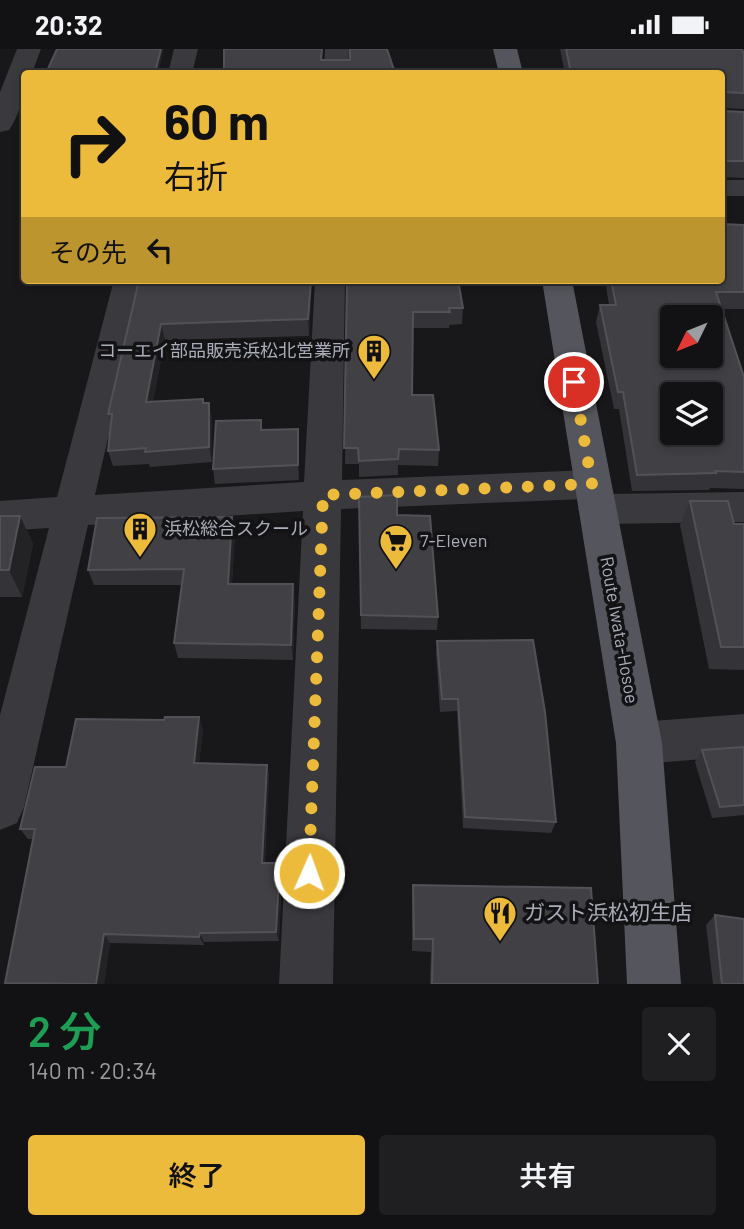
<!DOCTYPE html>
<html lang="ja">
<head>
<meta charset="utf-8">
<style>
	:root { --surface:#121113; --page:#1f1f21; --text:#f1f3f6; --muted:#9c9da0; --line:#313133; --accent:#edbb3b }
	body { margin:0; font-family:Barlow,"Noto Sans JP",sans-serif; background:var(--page); color:var(--text); height:100vh; display:flex; flex-direction:column; font-size:26px; white-space:nowrap }
	* { box-sizing:border-box; margin:0 }
	p { font-size:23px; color:var(--muted) }
	.icon { flex:none; width:38px; height:38px; fill:none; stroke:currentColor; stroke-width:2; stroke-linecap:round; stroke-linejoin:round }
	.map { position:relative; height:935px; overflow:hidden }
	.details { display:flex; flex-direction:column; background:var(--surface); flex:1 }
	.details>* { flex:none }
	.hud { position:absolute; left:21px; top:21px; width:704px; height:214px; border-radius:7px; box-shadow:0 4px 10px #0003,0 0 0 2px var(--line); background:#edbb3b; color:#111; overflow:hidden }
	.needle { width:46px; rotate:227deg }
	.tools { position:absolute; left:660px; top:256px; display:grid; gap:14px }
	.tools a { display:grid; place-items:center; width:63px; height:63px; border-radius:7px; background:var(--surface); box-shadow:0 4px 10px #0003,0 0 0 2px var(--line); font-size:35px }
	.pin { position:absolute; display:grid; place-items:center; width:60px; height:60px; color:#fff; margin:-30px; border:4px solid #fff; border-radius:50%; box-shadow:0 2px 7px #0007 }
	.me { position:absolute; width:77px; margin:-38px; rotate:2deg; stroke-linejoin:round; filter:drop-shadow(0 0 5px #0008) }
	.turn { display:flex; align-items:center; gap:24px; height:147px; padding:0 28px; font-size:32px }
	.turn .icon { width:91px; height:91px; stroke-width:2.5 }
	.turn b { display:block; font-size:49px; line-height:60px }
	.then { display:flex; align-items:center; height:66px; padding:0 28px; background:#0003; gap:14px; font-size:26px }
	.round { display:grid; place-items:center; flex:none; width:74px; height:74px; border-radius:7px; background:var(--page) }
	.summary { display:flex; align-items:center; justify-content:space-between; height:119px; padding:0 28px }
	h1 { font-size:42px; font-weight:600; line-height:52px; color:#1e9e55 }
	.action { display:flex; gap:14px; margin-top:auto; padding:14px 28px }
	.action a { flex:1; height:80px; border-radius:7px; background:var(--accent); color:#111; font-size:28px; font-weight:600; line-height:80px; text-align:center }
	.action a+a { background:var(--page); color:var(--text) }
	.status { display:flex; justify-content:space-between; align-items:center; height:49px; padding:0 35px; background:var(--surface); direction:ltr }
	.status svg { height:19px; fill:currentColor }
	.map>svg:first-child { display:block }
	.lines { fill:none; stroke-linecap:round; stroke-linejoin:round }
	.minor { fill:#39393e; fill-rule:evenodd }
	.major { fill:#55565d; fill-rule:evenodd }
	.wall { fill:#343337 }
	.shaded-wall { fill:#232225 }
	.building { fill:#414045; stroke:#515257; stroke-width:2; fill-rule:evenodd }
	.route { stroke:#edbb3b; stroke-width:12; stroke-dasharray:0 21.6 }
	.labels { text-anchor:middle; stroke-width:7; stroke-linejoin:round; paint-order:stroke }
	.poi-label { font-size:18px; fill:#aaaeb9; stroke:#131214; text-anchor:start }
	.street-label { font-size:18px; fill:#aaaeb9; stroke:#131214 }
	.near-poi-label { font-size:21px; fill:#aaaeb9; stroke:#131214; text-anchor:start }
</style>
</head>
<body>
<div class="status"><b>20:32</b><svg viewBox="0 0 49 12"><path d="M0 12V9h3v3zM5 12V6h3v6zM10 12V3h3v9zM15 12V0h3v12zM26 1h20v11H26zM47 4h2v5h-2z"/></svg></div>
<div class="map">
<svg width="744" height="935" viewBox="0 0 744 935">
	<rect width="100%" height="100%" fill="#181719"/>
	<g class="lines">
		<g class="minor">
			<path d="M17,0H41L32,24H24C24,44 21,64 9,81L0,83V43Z"/>
			<polygon points="174,0 198,0 192,24 168,24"/>
			<polygon points="325,0 349,0 348,24 324,24"/>
			<rect x="721" y="131" width="23" height="16"/>
			<polygon points="114,231 144,231 95,446 304,433 315,231 345,231 342,431 592,421 605,425 611,435 605,445 744,443 744,473 597,475 583,470 578,460 584,450 341,460 333,935 279,935 303,462 88,476 24,758 17,774 0,781 0,666 49,479 0,482 0,452 57,448"/>
			<polygon points="744,665 744,707 639,715 623,709 616,694 623,679 639,673"/>
		</g>
		<g class="major">
			<polygon points="493,0 517,0 523,24 499,24"/>
			<polygon points="542,231 572,231 662,694 681,935 627,935 616,694"/>
		</g>
	</g>
	<g class="wall">
		<polygon points="560,0 742,0 744,5 744,60 724,59 724,62 744,63 744,129 721,128 721,24 565,24"/>
		<polygon points="744,176 744,260 722,260 744,328 744,440 710,439 709,441 632,442 619,360 614,360 596,273 600,256 609,256 605,231 721,231"/>
		<polygon points="139,231 312,231 309,287 165,291 153,352 204,354 212,370 212,413 150,418 149,415 113,417 108,402 111,375 108,365"/>
		<polygon points="347,231 463,259 462,275 449,276 449,279 413,279 412,346 439,401 438,417 398,416 398,426 359,428 359,415 345,415"/>
		<polygon points="261,371 262,381 299,395 299,431 215,435 213,420"/>
		<polygon points="359,448 397,466 438,568 437,581 361,580"/>
		<polygon points="690,452 734,475 744,475 744,621 709,620 680,476"/>
		<polygon points="0,467 20,467 33,495 22,548 0,548"/>
		<polygon points="232,468 235,484 232,535 295,551 293,611 178,609 174,594 182,536 94,536 88,521"/>
		<polygon points="437,592 556,773 551,784 463,779 457,662 440,663 436,605"/>
		<polygon points="203,680 199,714 267,716 269,727 265,814 280,814 282,824 279,892 204,893 204,896 110,894 104,935 6,935 5,934 33,790 28,790 20,780 66,718"/>
		<polygon points="744,698 744,766 712,769 695,713 702,701"/>
		<polygon points="413,836 598,935 430,935 431,903 412,902 412,850"/>
		<polygon points="715,866 744,935 713,935 706,876"/>
	</g>
	<g class="shaded-wall">
		<polygon points="161,0 164,0 158,24 155,24"/>
		<polygon points="726,112 721,128 721,113"/>
		<polygon points="311,231 312,231 309,287 308,270"/>
		<polygon points="161,275 165,291 150,369 146,353"/>
		<polygon points="209,354 212,370 212,413 209,398"/>
		<polygon points="298,380 299,395 299,431 298,416"/>
		<polygon points="20,467 33,495 22,548 9,521"/>
		<polygon points="232,468 235,484 231,550 228,535"/>
		<polygon points="293,535 295,551 293,611 291,596"/>
		<polygon points="199,668 203,680 198,726 194,714"/>
		<polygon points="267,716 269,727 264,825 262,814"/>
		<polygon points="280,814 282,824 279,892 276,883"/>
		<polygon points="200,884 204,893 204,896 199,888"/>
		<polygon points="104,885 110,894 104,935 96,935"/>
	</g>
	<g class="building">
		<polygon points="57,0 161,0 155,24 46,24"/>
		<polygon points="224,0 322,0 321,11 350,11 350,0 387,0 395,24 224,24"/>
		<polygon points="566,0 742,0 744,5 744,44 724,43 724,62 744,63 744,112 726,112 721,113 721,24 571,24"/>
		<path d="M721,175L744,176V243H716L744,328V423L715,422L716,424L637,426L623,343H618L600,256H616L611,231H721ZM672,268H710V306H672ZM672,345H710V383H672Z"/>
		<polygon points="139,231 311,231 308,270 161,275 146,353 203,350 203,354 209,354 209,398 145,403 146,399 108,402 112,365 108,365"/>
		<polygon points="347,231 458,231 463,259 449,259 450,263 413,263 412,346 433,346 439,401 399,400 398,410 359,412 358,399 344,399"/>
		<polygon points="261,371 261,381 298,380 298,416 213,420 216,372"/>
		<polygon points="397,446 397,466 430,467 438,568 361,566 359,448"/>
		<polygon points="690,452 728,452 734,475 744,475 744,598 721,598"/>
		<polygon points="0,467 20,467 9,521 0,521"/>
		<polygon points="232,468 228,535 293,535 291,596 174,594 184,520 88,521 97,469"/>
		<polygon points="533,591 545,663 556,773 465,768 458,650 442,650 437,592"/>
		<polygon points="165,668 199,668 194,714 267,716 262,814 280,814 276,883 200,884 199,888 104,885 96,935 5,934 35,780 20,780 35,718 66,718 76,670 164,671"/>
		<polygon points="744,698 744,756 720,758 702,701"/>
		<polygon points="413,836 591,839 598,935 432,935 433,890 414,890"/>
		<polygon points="715,866 744,870 744,935 722,935"/>
	</g>
	<g class="lines">
		<polyline class="route" points="309,824 323,446 592,435 574,333"/>
	</g>
	<defs>
		<symbol id="building-pin" viewBox="-11 -11 22 30"><path d="M0 17L-7.5 6A9.5 9.5 0 1 1 7.5 6Z" fill="#edbb3b" stroke="#131214"/><path d="M-4-6H4V6H1V3H-1V6H-4ZM-2.5-4.3h1.7v1.8h-1.7ZM.8-4.3h1.7v1.8H.8ZM-2.5-1h1.7V.8h-1.7ZM.8-1h1.7V.8H.8Z" fill="#111"/></symbol>
		<symbol id="supermarket-pin" viewBox="-11 -11 22 30"><path d="M0 17L-7.5 6A9.5 9.5 0 1 1 7.5 6Z" fill="#edbb3b" stroke="#131214"/><path d="M-6-5.5h2.5l.6 2H6L4.5 2H-2.5L-4.4-4H-6ZM-1.5 3.2a1.3 1.3 0 1 0 .1 0ZM3 3.2a1.3 1.3 0 1 0 .1 0Z" fill="#111"/></symbol>
		<symbol id="restaurant-pin" viewBox="-11 -11 22 30"><path d="M0 17L-7.5 6A9.5 9.5 0 1 1 7.5 6Z" fill="#edbb3b" stroke="#131214"/><path d="M-5-6h1v4h1v-4h1v4h1v-4h1v5L-1.5 .5V6h-2V.5L-5-1ZM5-6V6H3V1.5H1.5Q1.5-4 5-6Z" fill="#111"/></symbol>
	</defs>
	<g fill-rule="evenodd">
		<use href="#building-pin" x="355" y="283" width="38" height="52"/>
		<use href="#building-pin" x="121" y="461" width="38" height="52"/>
		<use href="#supermarket-pin" x="377" y="473" width="38" height="52"/>
		<use href="#restaurant-pin" x="481" y="845" width="38" height="52"/>
	</g>
	<g class="labels">
		<g class="poi-label">
			<text x="350" y="308" text-anchor="end">コーエイ部品販売浜松北営業所</text>
			<text x="164" y="486">浜松総合スクール</text>
			<text x="420" y="498">7-Eleven</text>
		</g>
		<g class="street-label">
			<text transform="translate(619 581) rotate(80)" y="6">Route Iwata-Hosoe</text>
		</g>
		<g class="near-poi-label">
			<text x="524" y="871">ガスト浜松初生店</text>
		</g>
	</g>
</svg>
<div class="tools">
<a><svg class="needle" viewBox="-14 -14 28 28"><path d="M0-13l5 13h-10z" fill="#e53935"/><path d="M0 13l5-13h-10z" fill="#9c9da0"/></svg></a>
<a><svg class="icon" aria-label="layers" viewBox="0 0 24 24"><path d="M12 4l9 5-9 5-9-5zM3 14l9 5 9-5"/></svg></a>
</div>
<div class="pin" style="left:574px;top:333px;background:#d93025"><svg class="icon" aria-label="arrive" viewBox="0 0 24 24"><path d="M6 21V4h12l-3 4 3 4H6"/></svg></div>
<svg class="me" style="left:309px;top:824px" viewBox="-20 -20 40 40"><circle r="17" fill="#edbb3b" stroke="#fff" stroke-width="3"/><path d="M0-11L8 9 0 5-8 9z" fill="#fff"/></svg>
<div class="hud">
<div class="turn"><svg class="icon" aria-label="right" viewBox="0 0 24 24"><path d="M7 20v-9h11M14 6l5 5-5 5"/></svg><div><b>60 m</b>右折</div></div>
<div class="then">その先<svg class="icon" aria-label="left" viewBox="0 0 24 24"><path d="M17 20v-9H6M10 6l-5 5 5 5"/></svg></div>
</div>
</div>
<section class="details">
<div class="summary"><div><h1>2 分</h1><p>140 m · 20:34</p></div><a class="round"><svg class="icon" aria-label="close" viewBox="0 0 24 24"><path d="M6 6l12 12M18 6L6 18"/></svg></a></div>
<div class="action"><a>終了</a><a>共有</a></div>
</section>
</body>
</html>
